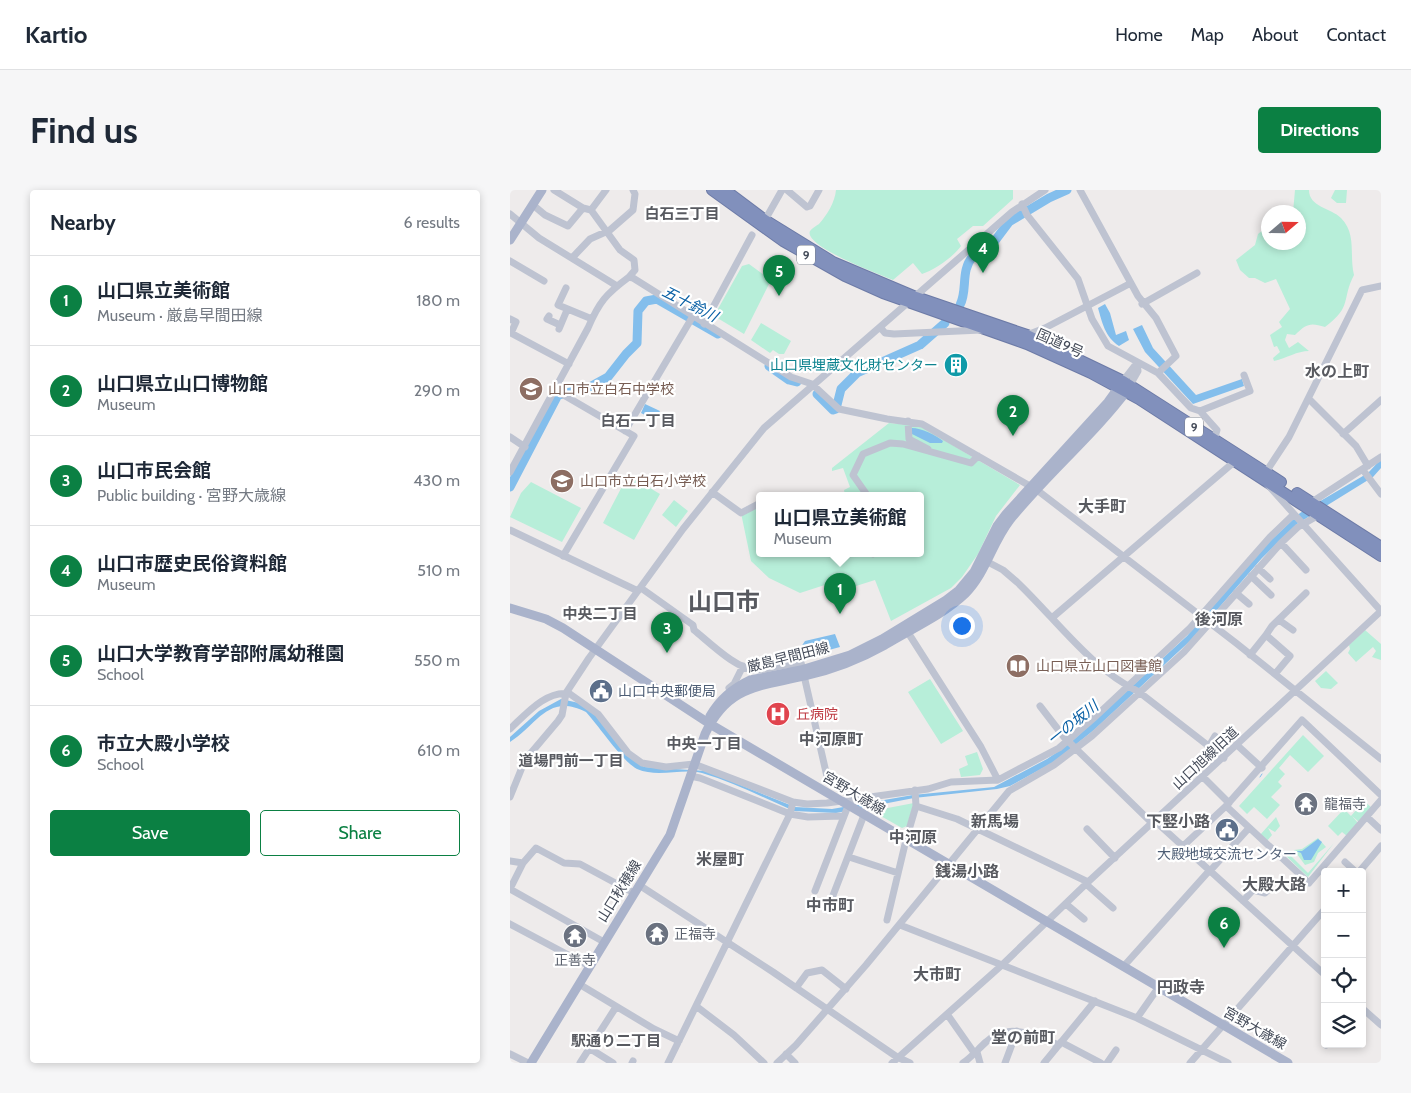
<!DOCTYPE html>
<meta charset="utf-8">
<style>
body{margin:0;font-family:Cabin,"Noto Sans JP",sans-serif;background:#f6f6f7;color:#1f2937}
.controls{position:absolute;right:15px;bottom:15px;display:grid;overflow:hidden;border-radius:5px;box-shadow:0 2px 8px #0003}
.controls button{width:45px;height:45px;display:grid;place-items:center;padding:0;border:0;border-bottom:1px solid #e0e1e3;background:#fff;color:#1f2937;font:25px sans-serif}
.compass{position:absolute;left:751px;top:15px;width:45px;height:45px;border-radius:50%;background:#fff;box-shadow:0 2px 8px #0003;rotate:70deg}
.you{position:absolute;left:451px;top:435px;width:18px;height:18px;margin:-12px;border:4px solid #fff;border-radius:50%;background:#1a73e8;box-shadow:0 0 0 8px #1a73e833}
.badge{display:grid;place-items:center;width:32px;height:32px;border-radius:50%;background:#0b8043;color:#fff;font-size:16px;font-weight:700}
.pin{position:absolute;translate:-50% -41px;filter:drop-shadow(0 1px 2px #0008)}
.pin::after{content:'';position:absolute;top:26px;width:18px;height:15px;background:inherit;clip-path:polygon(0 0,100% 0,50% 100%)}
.popup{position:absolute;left:246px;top:302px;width:168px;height:65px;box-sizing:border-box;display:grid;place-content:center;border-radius:5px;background:#fff;filter:drop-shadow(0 1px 4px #0005);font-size:16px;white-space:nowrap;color:#747a83}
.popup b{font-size:19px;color:#1f2937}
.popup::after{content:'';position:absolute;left:50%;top:100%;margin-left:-10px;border:10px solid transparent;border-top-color:#fff}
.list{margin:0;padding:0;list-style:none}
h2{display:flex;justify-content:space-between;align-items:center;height:65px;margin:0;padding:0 20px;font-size:21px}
h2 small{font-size:16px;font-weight:400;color:#747a83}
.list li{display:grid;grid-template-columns:32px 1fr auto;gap:15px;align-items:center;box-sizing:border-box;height:90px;padding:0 20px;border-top:1px solid #e0e1e3}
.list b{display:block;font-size:19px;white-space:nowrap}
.list p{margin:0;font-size:16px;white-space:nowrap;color:#747a83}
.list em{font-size:16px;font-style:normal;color:#747a83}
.actions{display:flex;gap:10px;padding:15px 20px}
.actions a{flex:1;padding:11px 0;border:1px solid #0b8043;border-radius:5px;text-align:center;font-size:18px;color:#0b8043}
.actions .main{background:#0b8043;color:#fff}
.icon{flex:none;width:28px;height:28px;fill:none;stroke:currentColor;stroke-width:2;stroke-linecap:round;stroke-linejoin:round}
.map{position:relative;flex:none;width:871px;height:873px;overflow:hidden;border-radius:5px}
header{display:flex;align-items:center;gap:30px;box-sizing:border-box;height:70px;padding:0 25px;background:#fff;border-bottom:1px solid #e0e1e3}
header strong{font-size:24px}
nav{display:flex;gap:28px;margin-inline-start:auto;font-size:18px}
.intro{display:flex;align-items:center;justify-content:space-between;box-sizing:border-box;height:120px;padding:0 30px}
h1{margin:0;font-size:35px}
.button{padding:12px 22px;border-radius:5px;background:#0b8043;color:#fff;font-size:18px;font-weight:700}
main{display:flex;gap:30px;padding:0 30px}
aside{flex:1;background:#fff;border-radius:5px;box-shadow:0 2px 8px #0003}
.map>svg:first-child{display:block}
.green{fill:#b7eed9}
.water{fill:#83beec}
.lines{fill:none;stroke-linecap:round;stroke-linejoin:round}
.stream{stroke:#83beec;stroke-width:1}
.river{stroke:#83beec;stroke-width:9}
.highway-casing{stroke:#6d7ba7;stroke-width:12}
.minor{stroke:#bec3d1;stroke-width:7}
.major{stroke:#aab3cb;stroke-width:9}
.highway{stroke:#8190bc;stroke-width:10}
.labels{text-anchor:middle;stroke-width:4.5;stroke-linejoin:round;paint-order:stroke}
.shield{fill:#fff;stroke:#7b808a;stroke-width:1}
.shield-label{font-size:12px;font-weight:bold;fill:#434a58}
.street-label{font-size:14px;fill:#434a58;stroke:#fff}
.culture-label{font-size:14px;fill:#0d838f;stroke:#fff;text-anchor:end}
.education-label{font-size:14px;fill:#785e54;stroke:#fff;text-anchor:start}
.service-label{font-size:14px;fill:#4e5e75;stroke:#fff;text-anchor:start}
.health-label{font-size:14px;fill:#be3a42;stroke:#fff;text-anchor:start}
.worship-label{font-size:14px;fill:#5b616d;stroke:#fff;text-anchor:start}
.neighbourhood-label{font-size:15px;font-weight:bold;fill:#585a60;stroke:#fff}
.water-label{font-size:15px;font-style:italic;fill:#0a60a5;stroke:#fff}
.quarter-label{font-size:16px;font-weight:bold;fill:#585a60;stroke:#fff}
.town-label{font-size:24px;font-weight:bold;fill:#585a60;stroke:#fff}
</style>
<header>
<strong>Kartio</strong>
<nav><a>Home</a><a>Map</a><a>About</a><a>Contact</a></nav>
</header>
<div class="intro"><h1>Find us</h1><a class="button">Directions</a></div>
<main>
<aside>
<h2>Nearby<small>6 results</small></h2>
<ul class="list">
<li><span class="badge">1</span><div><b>山口県立美術館</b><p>Museum · 厳島早間田線</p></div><em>180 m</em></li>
<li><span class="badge">2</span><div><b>山口県立山口博物館</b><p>Museum</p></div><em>290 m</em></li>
<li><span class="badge">3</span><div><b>山口市民会館</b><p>Public building · 宮野大歳線</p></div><em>430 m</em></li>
<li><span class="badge">4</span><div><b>山口市歴史民俗資料館</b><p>Museum</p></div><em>510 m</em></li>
<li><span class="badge">5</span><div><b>山口大学教育学部附属幼稚園</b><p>School</p></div><em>550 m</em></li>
<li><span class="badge">6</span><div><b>市立大殿小学校</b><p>School</p></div><em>610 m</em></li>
</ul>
<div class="actions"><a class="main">Save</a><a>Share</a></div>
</aside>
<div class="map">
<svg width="871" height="873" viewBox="0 0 871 873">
<rect width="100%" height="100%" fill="#eeebeb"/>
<path class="green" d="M326,0h177v9l-30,27h-10l-16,13 4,7c-8,11 -26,24 -39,28l-9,-11 -20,17c-12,-5 -90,-34 -83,-49 2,-3 6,-5 9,-7 8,-9 16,-22 17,-34z
M785,0h14c0,17 22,18 32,28 16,16 8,37 13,57 -13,25 -1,31 -29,52 -15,-5 -19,-3 -30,8l-8,-1 -2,6 4,8 9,-6 11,9c-12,0 -22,7 -35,10l-1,-3 7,-6 -3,-6 -3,1 -4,-12 12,-8 -3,-5 11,-13 -14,-30 -11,4 -10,-5h-6l-9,-8 -4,-10 19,-15 3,-11 10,-8v16h30v-30h-5z
M825,0h12l-1,13h-9l-6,-5z
M239,74l22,16 -27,54 -30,-18 28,-50z
M251,133l30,18 -7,13h-5l-6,-4 -3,3 -19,-13z
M379,233l31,3 100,59 -24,31 -18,38 -16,23 -11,11 -60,33 -16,-41 -19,6 -22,-4 -34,11 -31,-15 -18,-17 -10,-48 19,-10v50h160v-58h-75l-1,-5 6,-3 -7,-19 -11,3v-3z
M118,285l32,19 -26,46 -31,-17z
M21,292l50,26 -19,34 -52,-25 11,-24z
M164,310l14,11 -12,16 -14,-12z
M855,440l16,14v16l-9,-3 4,-6 -3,-4 -17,15 -8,-9 2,-4 -1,-4z
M816,481l12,12 -7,6 -10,-1 -6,-7z
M420,489l33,52 -22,13 -33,-52z
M793,545l21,21 -16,16 -18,-17 -11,13 6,6 -7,8 4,4 -11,11 9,8 -13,14 -13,-12 -7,7 -8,-8z
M467,562l6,17 -3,6 -19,2 -2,-8 9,-4 -3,-9z
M854,611l8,7 -13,14 -7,-6 6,7 -11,13 -5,-4 -4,4 -10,-10 16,-17 7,7z
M404,613l-7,23 -5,2 -30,-17z
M766,627l4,9 -5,6 -7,-4 4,7 -5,6 -7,-6z
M808,648l8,9 -8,6 -4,9 -9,3 -11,-15 8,-1z
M824,653l-26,34 -22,-21 3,-2 19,19z"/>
<path class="water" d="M595,114l5,9 6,22 10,-4 3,9 -10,6c-14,-9 -17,-24 -21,-38z
M632,135l11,23 43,47 46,-16 2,7 -51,18 -48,-52 -12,-23z
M135,214l15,7 -5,9 -14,-7z
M402,238c9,0 24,7 31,13l-1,2h-12l-20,-10z
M871,269v9l-8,9 -76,47 -35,34 -71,82 -97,90 -40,32 -44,24 -13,3 -83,9 -78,15 -42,-2c-30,-13 -61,-29 -92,-38 -21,-5 -44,5 -65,-4 -15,-8 -38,-43 -51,-57 -38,-19 -48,12 -76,30v-5l29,-26 22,-12 18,4 18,13 47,51 62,4 89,36 37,2 81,-14 81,-8 53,-28 22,-15 118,-108 81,-93 32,-30 68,-40z
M325,444l5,13 -37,10 -2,-10 4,-6z
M808,649l4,3 -11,18h-7l-3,-7 -5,-2h6z"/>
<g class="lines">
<path class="stream" d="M750,587l2,-3"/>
<path class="river" d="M450,115c8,-15 0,-34 13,-49l15,-6 21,-28 40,-24 18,-8
M259,176l20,14 8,2
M307,204l16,16 3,-1 5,-20 16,-16 63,-28 25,-22
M0,297l48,-92 30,-7 20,-11 18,-23 11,-11 1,-32 8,-10 11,-2 61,35"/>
<g class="highway-casing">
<path id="highway" d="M202,0l71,51 62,35 38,17 144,51 64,29 48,26 242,157
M215,0l40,30 68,42 83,35 111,38 96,46 158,101
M787,303l84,54"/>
</g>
<path class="minor" d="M44,0l29,18
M277,0l20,17 3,-1 9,-16
M570,0l58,106 18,22 20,38 -18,17
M512,14l5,11 51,64 14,40 16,27 50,27 33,35 9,3 17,19 -3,10
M23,15l12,10 23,11 15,-18 8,2 29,40 14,10 1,10 -6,7
M81,20l15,-20
M0,24l29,24 78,48
M255,30l17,-30
M62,68l18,-19 20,-9 23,-20 2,-16 -2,-4
M0,71l34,20
M56,98l-8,17 34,14
M632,114l55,-31
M39,126l-2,3 13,6
M0,129l6,3 -5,11 58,31
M194,134l48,-89
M370,137l5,6 9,1 87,-4
M49,139l8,-19
M517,145l18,-7 86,-45
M613,191l14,-18
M620,195l8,-14 -1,-8
M45,200l79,46 -71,120
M799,209l47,47 12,20
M690,221l50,-20 -6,-16
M398,231l1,18 19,10
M115,241l68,-115
M833,244l38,-34
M0,247l15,10
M853,280l18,24
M0,282l78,-144c11,-26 18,-34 41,-51l4,1 158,99 21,7 27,25 48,10 35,5 115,66 199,153 145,116
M754,285l25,-38 73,-147 19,-4
M202,302l29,21 19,-10
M357,305l-14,-20 10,-21 27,-11 13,1 68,19 7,-7
M802,312l69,-45
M0,340l128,61
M771,353l25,27
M360,363l3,1
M474,370l19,10 14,12c39,37 73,86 122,110l85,66
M748,378l12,11
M741,386l20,19
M131,398l52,37 1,5c15,12 44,41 63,40 16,-1 28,-8 43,-5
M726,403l13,11
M543,427l181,-155
M769,430l14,10
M397,441l74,116 17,33
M756,445l6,-9 34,-33
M740,465l16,-20 24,21 -15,18
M290,468l28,123
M219,498l5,-4 9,-18
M530,516l27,35
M0,539c15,-14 37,-40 60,-35l28,20 30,39 14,10 24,4 28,-3 99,38 14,2 20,-1 101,-14 23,-7 47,-2 61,-32 37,-32 94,-88 80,-91 23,-22
M558,551l85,83
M727,555l25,23
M699,556l6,-10
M180,586l10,2 90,36 18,3 34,-1
M693,587l26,26
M0,607l15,-37 33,-39 4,-6 4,-22 23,-35 94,-129 81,-101 248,-216 33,-22
M406,616l41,13 131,63
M716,616l83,77 72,-83
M857,627l14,13
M645,631l170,154
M577,639l28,29
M672,657l44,-41 76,-86 79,75
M339,667l49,16
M0,671l13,2
M835,672l11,10
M699,682l40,-44
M849,682l22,-26
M576,694l27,24
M129,695l134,87 124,85 13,6
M305,701l33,-85
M322,708l32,-83
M733,711l10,-11 12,3 5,-5
M556,714l18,15
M377,730l19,-80 10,-34 -1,-16
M0,734l79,42
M390,735l237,93 91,45
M94,752l-94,-53 13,-26 13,-15 28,15 16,1 54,29
M613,777l86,-96
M69,794l75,45 25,12
M286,798l11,-15 15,-3 24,19
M186,816l38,29 30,28
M852,818l19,17
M437,824l28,40
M627,828l21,-30
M551,852l40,21
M816,855l1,-1
M79,858l24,15
M467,862l3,11
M0,864l18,9
M276,864l9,9
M70,873l36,-56
M122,873l1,-2
M158,873l122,-249 3,-12
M267,873l19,-18 70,-80 143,-174 45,-26 38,-29 92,-84 97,-109 17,-16 21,-12
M382,873l110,-98 86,-83 293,-271 -113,-126
M453,873c9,-6 15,-14 23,-21 22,-21 49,-6 73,3
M495,873l12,-32
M534,873l51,-62
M597,873l9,-13
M680,873l135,-154"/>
<path class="major" d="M0,50l32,-50
M0,418l36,11 17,9 147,96 578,339
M200,526c9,-16 23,-28 40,-36l51,-10 49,-15 32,-16 64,-39 13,-10 15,-18 23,-46 9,-12 102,-112 13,-18
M21,873l139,-228 35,-101c23,-49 54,-47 99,-58 28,-6 56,-17 81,-31 26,-16 58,-30 80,-51 21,-21 27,-51 45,-74 37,-46 84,-85 119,-132"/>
<use href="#highway" class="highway"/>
</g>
<defs>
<g id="building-disc" transform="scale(1.25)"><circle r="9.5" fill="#0f9aa8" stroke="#fff"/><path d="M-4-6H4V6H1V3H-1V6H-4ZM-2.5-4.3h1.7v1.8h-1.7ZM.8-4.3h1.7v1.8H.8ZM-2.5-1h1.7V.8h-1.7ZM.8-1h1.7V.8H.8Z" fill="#fff"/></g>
<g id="school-disc" transform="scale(1.25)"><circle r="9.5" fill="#8d6e63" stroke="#fff"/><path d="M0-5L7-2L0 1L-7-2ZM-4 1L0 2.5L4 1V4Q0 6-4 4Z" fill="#fff"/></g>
<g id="library-disc" transform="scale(1.25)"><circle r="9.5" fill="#8d6e63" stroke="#fff"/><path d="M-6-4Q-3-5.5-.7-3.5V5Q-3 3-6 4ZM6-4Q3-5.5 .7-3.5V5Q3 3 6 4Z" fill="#fff"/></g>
<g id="civic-disc" transform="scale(1.25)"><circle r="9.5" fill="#5c6f8a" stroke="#fff"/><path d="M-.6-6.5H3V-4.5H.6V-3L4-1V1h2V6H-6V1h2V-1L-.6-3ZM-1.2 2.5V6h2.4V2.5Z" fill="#fff"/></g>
<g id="hospital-disc" transform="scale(1.25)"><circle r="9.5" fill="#e0444e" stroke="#fff"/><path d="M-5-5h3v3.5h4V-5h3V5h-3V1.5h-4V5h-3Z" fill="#fff"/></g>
<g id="temple-disc" transform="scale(1.25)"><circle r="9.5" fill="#6b7280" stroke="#fff"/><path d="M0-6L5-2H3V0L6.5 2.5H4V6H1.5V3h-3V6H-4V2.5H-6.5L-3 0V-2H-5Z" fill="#fff"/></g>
</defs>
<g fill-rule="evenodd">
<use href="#building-disc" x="446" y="175"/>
<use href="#school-disc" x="21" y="199"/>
<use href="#school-disc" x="52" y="291"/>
<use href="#library-disc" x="508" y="476"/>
<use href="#civic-disc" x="91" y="501"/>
<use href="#hospital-disc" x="268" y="524"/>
<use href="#temple-disc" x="796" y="614"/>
<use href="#civic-disc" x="717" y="640"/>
<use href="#temple-disc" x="147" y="744"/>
<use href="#temple-disc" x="65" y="746"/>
</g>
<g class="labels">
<g class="shield">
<rect x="287" y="55.5" width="18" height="19" rx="4"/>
<rect x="675" y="227.5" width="18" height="19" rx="4"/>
</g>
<g class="shield-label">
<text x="296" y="69">9</text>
<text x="684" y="241">9</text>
</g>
<g class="street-label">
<text transform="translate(550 153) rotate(24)" y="5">国道9号</text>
<text transform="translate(278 467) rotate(-14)" y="5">厳島早間田線</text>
<text transform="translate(695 568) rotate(-43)" y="5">山口旭線旧道</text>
<text transform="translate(344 603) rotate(31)" y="5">宮野大歳線</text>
<text transform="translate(109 701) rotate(-58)" y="5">山口秋穂線</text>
<text transform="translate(745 838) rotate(30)" y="5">宮野大歳線</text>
</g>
<g class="culture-label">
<text x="428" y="180">山口県埋蔵文化財センター</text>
</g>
<g class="education-label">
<text x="38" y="204">山口市立白石中学校</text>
<text x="70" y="296">山口市立白石小学校</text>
<text x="526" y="481">山口県立山口図書館</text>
</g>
<g class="service-label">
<text x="108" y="506">山口中央郵便局</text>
<text x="717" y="669" text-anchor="middle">大殿地域交流センター</text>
</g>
<g class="health-label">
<text x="286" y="529">丘病院</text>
</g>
<g class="worship-label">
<text x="814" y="619">龍福寺</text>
<text x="164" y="749">正福寺</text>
<text x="65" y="775" text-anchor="middle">正善寺</text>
</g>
<g class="neighbourhood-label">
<text x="172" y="29">白石三丁目</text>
<text x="128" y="236">白石一丁目</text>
<text x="90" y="429">中央二丁目</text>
<text x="194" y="559">中央一丁目</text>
<text x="61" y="576">道場門前一丁目</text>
<text x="106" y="856">駅通り二丁目</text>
</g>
<g class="water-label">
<text transform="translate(180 114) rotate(27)" y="5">五十鈴川</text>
<text transform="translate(563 533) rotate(-39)" y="5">一の坂川</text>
</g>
<g class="quarter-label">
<text x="827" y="187">水の上町</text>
<text x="592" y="322">大手町</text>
<text x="709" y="435">後河原</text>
<text x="321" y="555">中河原町</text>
<text x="485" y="637">新馬場</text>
<text x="668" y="637">下竪小路</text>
<text x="403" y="653">中河原</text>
<text x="210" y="675">米屋町</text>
<text x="457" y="687">銭湯小路</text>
<text x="764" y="700">大殿大路</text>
<text x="320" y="721">中市町</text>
<text x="427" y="790">大市町</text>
<text x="671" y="803">円政寺</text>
<text x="513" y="853">堂の前町</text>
</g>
<g class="town-label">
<text x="214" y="420">山口市</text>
</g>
</g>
</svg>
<div class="controls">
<button>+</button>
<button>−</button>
<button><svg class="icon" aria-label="locate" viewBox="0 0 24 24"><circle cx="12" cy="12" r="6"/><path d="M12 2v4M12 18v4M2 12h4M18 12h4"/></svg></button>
<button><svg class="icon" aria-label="layers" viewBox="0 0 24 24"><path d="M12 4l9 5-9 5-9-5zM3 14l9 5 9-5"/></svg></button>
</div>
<svg class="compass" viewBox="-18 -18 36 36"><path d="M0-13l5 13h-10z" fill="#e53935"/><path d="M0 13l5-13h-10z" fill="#747a83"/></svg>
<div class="you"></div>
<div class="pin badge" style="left:330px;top:424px">1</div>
<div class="popup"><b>山口県立美術館</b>Museum</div>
<div class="pin badge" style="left:503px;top:246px">2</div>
<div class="pin badge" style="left:157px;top:463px">3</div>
<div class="pin badge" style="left:473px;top:83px">4</div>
<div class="pin badge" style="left:269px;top:106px">5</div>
<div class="pin badge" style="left:714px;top:758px">6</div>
</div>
</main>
